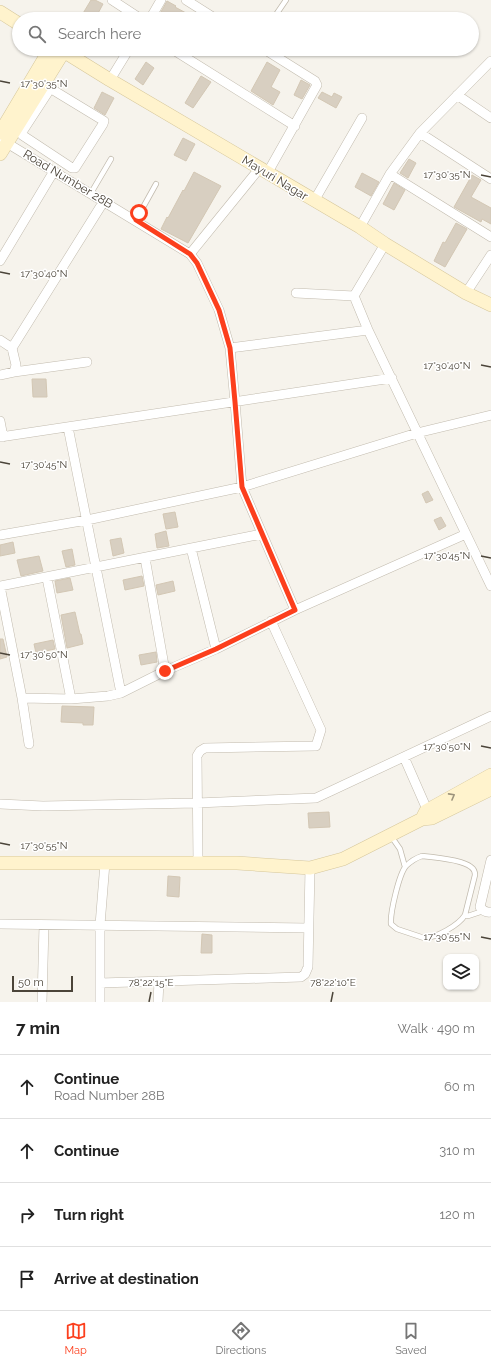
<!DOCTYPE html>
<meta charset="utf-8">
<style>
body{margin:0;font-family:Raleway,sans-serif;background:#f6f6f6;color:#222}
.controls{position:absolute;right:12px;bottom:12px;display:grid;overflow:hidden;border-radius:8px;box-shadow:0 1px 3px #0004}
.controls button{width:36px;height:36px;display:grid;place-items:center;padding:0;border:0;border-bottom:1px solid #e0e0e0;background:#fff;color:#222;font:20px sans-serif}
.scale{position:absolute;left:12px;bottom:10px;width:61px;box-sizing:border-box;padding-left:4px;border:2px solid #4b4439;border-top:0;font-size:11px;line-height:14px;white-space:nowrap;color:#4b4439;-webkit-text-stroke:3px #fff;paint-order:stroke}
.stop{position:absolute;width:12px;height:12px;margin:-9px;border:3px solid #fc3f1d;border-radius:50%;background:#fff}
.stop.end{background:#fc3f1d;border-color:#fff;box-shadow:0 1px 4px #0008}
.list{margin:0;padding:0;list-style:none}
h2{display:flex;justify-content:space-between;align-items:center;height:52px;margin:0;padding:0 16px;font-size:17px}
h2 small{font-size:13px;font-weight:400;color:#767676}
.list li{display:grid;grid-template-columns:26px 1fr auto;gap:12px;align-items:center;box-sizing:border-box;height:64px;padding:0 16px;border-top:1px solid #e0e0e0}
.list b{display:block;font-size:15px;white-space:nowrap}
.list p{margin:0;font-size:13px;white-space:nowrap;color:#767676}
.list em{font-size:13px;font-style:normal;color:#767676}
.icon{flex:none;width:22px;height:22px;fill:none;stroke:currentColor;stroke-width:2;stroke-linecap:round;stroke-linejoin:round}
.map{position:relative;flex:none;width:491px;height:1002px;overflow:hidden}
.search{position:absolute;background:#fff;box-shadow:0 1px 3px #0004;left:12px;right:12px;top:12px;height:44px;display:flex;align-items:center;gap:10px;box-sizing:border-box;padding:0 14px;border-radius:22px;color:#767676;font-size:15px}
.sheet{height:308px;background:#fff}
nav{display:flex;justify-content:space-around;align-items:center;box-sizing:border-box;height:56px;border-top:1px solid #e0e0e0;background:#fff;font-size:11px;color:#767676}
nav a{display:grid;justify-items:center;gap:2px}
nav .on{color:#fc3f1d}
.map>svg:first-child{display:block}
.building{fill:#d8cfc1;stroke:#d3c7b4}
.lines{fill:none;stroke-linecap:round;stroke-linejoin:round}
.lane-casing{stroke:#c2bbae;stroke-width:6}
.street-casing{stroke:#c2bbae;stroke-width:10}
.secondary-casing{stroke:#d6c79b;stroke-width:14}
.lane{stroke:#fff;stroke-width:4.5}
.street{stroke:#fff;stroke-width:9}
.secondary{stroke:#fff3cd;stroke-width:13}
.oneway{stroke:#9c937c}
.route{stroke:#fc3f1d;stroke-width:5}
.ticks{fill:none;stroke:#4b4439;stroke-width:1.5}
.labels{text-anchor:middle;stroke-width:3;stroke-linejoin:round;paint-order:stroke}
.street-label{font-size:12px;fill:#4b4439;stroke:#fff}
.ticks-label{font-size:10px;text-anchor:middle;fill:#4b4439;stroke:#fff;stroke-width:3;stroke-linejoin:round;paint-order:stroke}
</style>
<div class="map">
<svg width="491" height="1002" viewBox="0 0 491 1002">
<rect width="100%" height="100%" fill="#f6f3ec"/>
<path class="building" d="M91,0h4l8,4 -8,15h-6l-7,-4z
M167,1l9,5 -1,1 22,12h-40z
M146,62l8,6 -11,17 -8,-6z
M267,62l13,8 -9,17 9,5 -7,13 -22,-14z
M201,76l10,6 -18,26 -8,-5z
M301,80l9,5 -8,14 -8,-4z
M102,92l12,6 -9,17 -11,-7z
M322,92l10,5 2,-4 8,4 -6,11 -18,-10z
M183,138l12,6 -9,17 -12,-6z
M409,159l7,4 -8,15 -8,-5z
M194,172l27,14 -33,57 -27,-14 6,-12 1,1 15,-28 1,1z
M362,173l17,9 -8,14 -16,-9z
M472,175l9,5 -10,17 20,11v16l-9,-5 -1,3 -27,-15z
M394,183l11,7 -11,20 -11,-6z
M456,223l11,6 -22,38 -11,-6 9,-19 2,1z
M32,379h14l1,18h-14z
M428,491l5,9 -7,3 -4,-9z
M175,512l3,15 -12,2 -3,-15z
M441,517l5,9 -7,4 -5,-10z
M166,531l3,15 -12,2 -2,-14z
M121,538l3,15 -11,3 -3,-16z
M13,542l2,11 -15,3v-11z
M72,549l3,16 -9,2 -4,-16z
M39,556l4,15 -22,5 -4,-16z
M142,576l2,10 -19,4 -2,-10z
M70,578l3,12 -16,3 -2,-12z
M173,581l2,10 -17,4 -2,-10z
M75,612l5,22h1l2,10 -16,4 -6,-33z
M0,639h3l4,18 -7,2z
M53,640l2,9 -19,4 -2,-9z
M156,652l1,10 -16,3 -2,-10z
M62,706l32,1 -1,18h-10v-2l-22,-1z
M329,812l1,15 -21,1 -1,-15z
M168,876l12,1 -1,20 -12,-1z
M202,934l10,1v18h-11z"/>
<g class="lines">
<g class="lane-casing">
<path id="lane" d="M273,19l13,-19
M91,193l20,-34
M136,220l20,-36
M391,836l9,13 5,18
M422,856c11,1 41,4 49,11 3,2 4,5 4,8l-10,40c-6,10 -29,23 -41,23l-27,-9 -6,-5c-1,-11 8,-50 15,-58 5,-5 10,-8 16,-10z
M465,915l3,1 15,-5"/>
</g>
<g class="street-casing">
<path id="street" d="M112,0l29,19
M186,0l30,19
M150,19l11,-19
M172,49l123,77
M264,49l51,32 2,4 -49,87
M110,80l19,-31
M50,89l3,1 51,31 -1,3 -28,44h-3l-50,-33v-3z
M457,95l34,23
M420,133l71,46
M2,140l188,114 7,9 22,47 11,38 5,54 7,85 53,123
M390,174l101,63
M314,201l48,-83
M360,227l30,-53 30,-41 71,-72
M385,244l-31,52 14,34 123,256
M190,254l69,-85
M0,261l54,-90
M296,293l58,3
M466,293l25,-38
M0,340l12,8 4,17 -2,7 -14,3
M12,348l92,-147
M230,348l138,-18
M14,372l73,-10
M0,421l3,16
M68,427l53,266
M0,437l392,-59
M0,535l87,-15 155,-33 175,-54 74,-18
M191,548l25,101
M145,558l20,113
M47,578l24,121
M0,586l262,-52
M0,586l22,112 7,46
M22,698l49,1 37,-3 13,-3 44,-22 51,-22 79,-39 171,-76
M404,757l25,57
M0,804l43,2 154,-3 119,-5 175,-82
M491,860l-11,47c3,4 6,6 11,5
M198,863l-1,-107 3,-5 5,-3 111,-2 5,-16 -50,-109
M0,924l308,4
M100,983l201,-6 4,-3 3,-7 2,-99
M42,1002l2,-77
M100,1002v-77l5,-62
M158,1002l1,-21"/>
</g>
<g class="secondary-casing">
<path id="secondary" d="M0,12l19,12
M60,49l50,31 250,147 25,17 81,49 25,12
M0,133l50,-84
M0,154l64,-103
M422,819l4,-8 65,-36
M0,863h237l73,5 33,-9 79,-40 10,-1 59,-29"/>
</g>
<use href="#lane" class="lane"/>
<use href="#street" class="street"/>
<use href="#secondary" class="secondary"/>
</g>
<defs><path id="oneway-chevron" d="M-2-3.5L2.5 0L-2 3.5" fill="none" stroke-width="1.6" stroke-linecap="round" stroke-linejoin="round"/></defs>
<use class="oneway" href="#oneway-chevron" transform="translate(452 796) rotate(-29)"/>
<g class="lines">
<path class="route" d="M139,213l-3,7 54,34 7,9 22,47 11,38 5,54 7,85 53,123 -79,39 -51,22"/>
</g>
<path class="ticks" d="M0,81l10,2M481,175l10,2M0,272l10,2M481,365l10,2M0,462l10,2M481,556l10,2M0,653l10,2M481,746l10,2M0,843l10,2M481,937l10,2M149,1002l2,-10M331,1002l2,-10"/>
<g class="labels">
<g class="street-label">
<text transform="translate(275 178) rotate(31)" y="4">Mayuri Nagar</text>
<text transform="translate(68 179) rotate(31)" y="4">Road Number 28B</text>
</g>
</g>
<g class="ticks-label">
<text x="44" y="87">17°30'35"N</text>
<text x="447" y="178">17°30'35"N</text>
<text x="44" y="277">17°30'40"N</text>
<text x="447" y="369">17°30'40"N</text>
<text x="44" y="468">17°30'45"N</text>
<text x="447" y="559">17°30'45"N</text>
<text x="44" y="658">17°30'50"N</text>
<text x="447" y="750">17°30'50"N</text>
<text x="44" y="849">17°30'55"N</text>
<text x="447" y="940">17°30'55"N</text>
<text x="151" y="986">78°22'15"E</text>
<text x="333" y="986">78°22'10"E</text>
</g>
</svg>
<div class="controls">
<button><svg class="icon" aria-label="layers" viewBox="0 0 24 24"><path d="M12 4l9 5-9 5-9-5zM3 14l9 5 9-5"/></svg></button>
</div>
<div class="scale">50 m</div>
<div class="stop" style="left:139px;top:213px"></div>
<div class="stop end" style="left:165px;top:671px"></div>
<div class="search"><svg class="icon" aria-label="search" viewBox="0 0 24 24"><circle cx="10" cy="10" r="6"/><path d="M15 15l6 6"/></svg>Search here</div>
</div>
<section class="sheet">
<h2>7 min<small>Walk · 490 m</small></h2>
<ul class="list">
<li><svg class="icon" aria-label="ahead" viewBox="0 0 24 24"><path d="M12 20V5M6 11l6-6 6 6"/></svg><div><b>Continue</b><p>Road Number 28B</p></div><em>60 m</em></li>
<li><svg class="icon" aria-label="ahead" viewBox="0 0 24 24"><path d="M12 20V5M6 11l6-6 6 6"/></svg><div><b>Continue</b></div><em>310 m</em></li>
<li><svg class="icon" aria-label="right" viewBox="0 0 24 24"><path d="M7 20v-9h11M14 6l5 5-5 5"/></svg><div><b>Turn right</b></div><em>120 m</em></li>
<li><svg class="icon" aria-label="arrive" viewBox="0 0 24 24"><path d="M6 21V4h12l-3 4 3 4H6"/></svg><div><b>Arrive at destination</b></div></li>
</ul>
</section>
<nav>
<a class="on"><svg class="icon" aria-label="map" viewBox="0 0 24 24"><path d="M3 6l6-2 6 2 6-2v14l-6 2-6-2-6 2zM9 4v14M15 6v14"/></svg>Map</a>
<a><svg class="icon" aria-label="directions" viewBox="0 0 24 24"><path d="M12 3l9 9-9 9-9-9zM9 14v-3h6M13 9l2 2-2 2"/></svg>Directions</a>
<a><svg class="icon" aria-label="saved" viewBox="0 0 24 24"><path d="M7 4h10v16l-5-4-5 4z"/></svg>Saved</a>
</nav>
